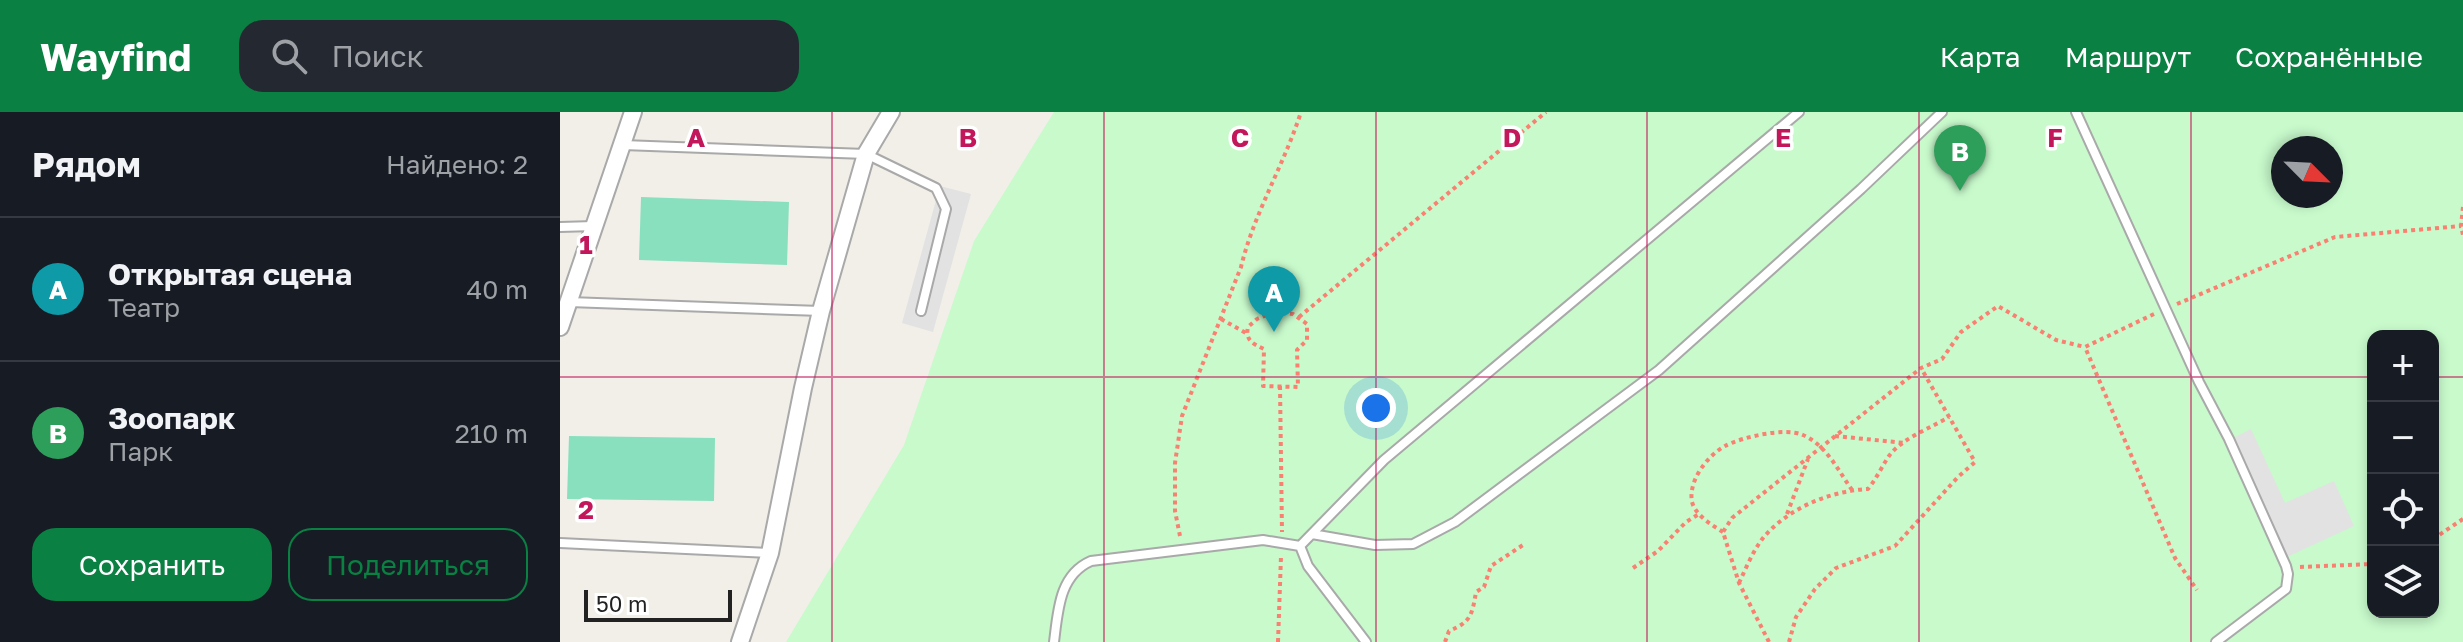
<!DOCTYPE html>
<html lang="ru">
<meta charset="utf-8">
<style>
body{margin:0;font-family:"Golos Text",sans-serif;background:#242831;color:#f1f3f6}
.controls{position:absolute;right:24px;bottom:24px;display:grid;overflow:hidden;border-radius:16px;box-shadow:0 4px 12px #0003}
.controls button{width:72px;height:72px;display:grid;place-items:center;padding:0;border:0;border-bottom:2px solid #363941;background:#171b24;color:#f1f3f6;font:40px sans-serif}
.compass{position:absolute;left:1711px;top:24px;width:72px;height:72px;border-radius:50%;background:#171b24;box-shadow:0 4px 12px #0003;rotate:114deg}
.scale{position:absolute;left:24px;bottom:20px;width:148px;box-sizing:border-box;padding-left:8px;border:4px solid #222;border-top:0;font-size:22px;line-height:28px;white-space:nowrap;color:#222;-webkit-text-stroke:6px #fff;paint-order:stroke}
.you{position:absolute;left:816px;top:296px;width:28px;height:28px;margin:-20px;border:6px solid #fff;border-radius:50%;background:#1a73e8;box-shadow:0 0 0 12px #1a73e833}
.badge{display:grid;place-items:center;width:52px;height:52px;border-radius:50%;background:#0b8043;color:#fff;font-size:26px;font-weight:700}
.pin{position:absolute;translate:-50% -66px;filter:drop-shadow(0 2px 4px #0008)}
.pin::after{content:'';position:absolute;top:42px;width:28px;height:24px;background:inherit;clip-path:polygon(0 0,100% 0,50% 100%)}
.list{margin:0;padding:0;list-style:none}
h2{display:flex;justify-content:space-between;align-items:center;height:104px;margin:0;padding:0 32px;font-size:34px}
h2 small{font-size:26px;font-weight:400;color:#9ea1a6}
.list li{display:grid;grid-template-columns:52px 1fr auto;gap:24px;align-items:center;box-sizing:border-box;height:144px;padding:0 32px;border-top:2px solid #363941}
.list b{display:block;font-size:30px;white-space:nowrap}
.list p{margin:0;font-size:26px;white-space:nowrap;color:#9ea1a6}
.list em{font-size:26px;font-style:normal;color:#9ea1a6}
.actions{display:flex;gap:16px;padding:24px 32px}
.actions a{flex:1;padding:18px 0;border:2px solid #0b8043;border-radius:24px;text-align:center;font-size:28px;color:#0b8043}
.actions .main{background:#0b8043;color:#fff}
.icon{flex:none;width:44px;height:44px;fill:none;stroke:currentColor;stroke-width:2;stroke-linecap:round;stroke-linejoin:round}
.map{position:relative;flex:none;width:1903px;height:530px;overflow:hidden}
header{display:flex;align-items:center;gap:48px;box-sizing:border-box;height:112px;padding:0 40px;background:#0b8043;color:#fff}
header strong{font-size:38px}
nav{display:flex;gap:44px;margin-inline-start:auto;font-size:28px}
.search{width:560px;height:72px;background:#242831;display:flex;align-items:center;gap:20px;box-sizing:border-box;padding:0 28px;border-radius:24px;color:#9ea1a6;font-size:30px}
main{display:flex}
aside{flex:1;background:#171b24}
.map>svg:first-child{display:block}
.park{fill:#c8facc;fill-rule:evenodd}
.pitch{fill:#88e0be}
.parking{fill:#e2e2e2}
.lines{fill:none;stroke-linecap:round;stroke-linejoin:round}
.service-casing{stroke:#a9a9a9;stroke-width:12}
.minor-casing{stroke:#a9a9a9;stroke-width:20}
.path{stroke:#fa8072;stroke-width:4;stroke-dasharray:4 4;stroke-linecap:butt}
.service{stroke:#fff;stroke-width:8}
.minor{stroke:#fff;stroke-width:16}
.grid{fill:none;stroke:#c2185b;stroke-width:2;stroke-opacity:0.55}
.grid-label{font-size:26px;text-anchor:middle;font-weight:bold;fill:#c2185b;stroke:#fff;stroke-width:7;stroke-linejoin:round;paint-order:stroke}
</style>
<header>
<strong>Wayfind</strong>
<div class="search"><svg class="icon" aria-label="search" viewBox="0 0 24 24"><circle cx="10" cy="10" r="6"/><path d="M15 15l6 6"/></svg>Поиск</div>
<nav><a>Карта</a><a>Маршрут</a><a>Сохранённые</a></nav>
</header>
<main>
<aside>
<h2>Рядом<small>Найдено: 2</small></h2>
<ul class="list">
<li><span class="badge" style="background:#0f9aa8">A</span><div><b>Открытая сцена</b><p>Театр</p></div><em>40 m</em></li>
<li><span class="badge" style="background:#2e9e5b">B</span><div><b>Зоопарк</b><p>Парк</p></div><em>210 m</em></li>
</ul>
<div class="actions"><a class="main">Сохранить</a><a>Поделиться</a></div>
</aside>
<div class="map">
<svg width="1903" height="530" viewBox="0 0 1903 530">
<rect width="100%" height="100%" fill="#f2efe9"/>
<path class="park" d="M494,0h1409v530h-1677l118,-197 70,-204zM1723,36h48v48h-48zM1813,224h60v276h-60z"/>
<path class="pitch" d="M81,85l148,5 -2,63 -148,-5z
M9,324l146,2 -1,63 -147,-2z"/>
<path class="parking" d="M380,74l31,8 -38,138 -31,-9z
M1691,317l34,74 49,-22 20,45 -71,33 -54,-119z"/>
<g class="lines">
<g class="service-casing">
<path id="service" d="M1516,0l123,270 30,57 57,127 2,8 -2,15 -70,53
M63,33l243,9 70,34 10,21 -25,102
M0,115l34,-1
M9,190l252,9
M752,422l63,11 38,-1 42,-22 204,-152 202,-181 81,-77
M0,431l210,10
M740,434l8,20 58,76
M494,530c4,-31 5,-67 37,-81l172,-21 37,6 84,-86 415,-348"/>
</g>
<g class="minor-casing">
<path id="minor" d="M0,215l73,-215
M180,530l30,-89 33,-165 18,-77 45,-157 25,-42"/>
</g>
<path class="path" d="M1903,95l-2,19 2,9
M1617,192l158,-67 126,-11
M714,200l19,2 14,10v16l-10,10 1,37 -35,-1 1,-37c-11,-5 -19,-9 -16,-22l9,-8z
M1594,202l-69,33 90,211 22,32
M739,205l247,-205
M661,207l25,14
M720,274l2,146
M1275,324l70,7
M1227,402l21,-55
M1163,420c-11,-7 -27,-16 -31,-30 -4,-21 15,-46 33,-56 17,-9 60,-19 78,-11 23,10 35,35 49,55
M620,424l-5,-25v-48l7,-47 59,-149c13,-54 43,-102 60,-155
M1873,427l30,-20
M1740,455l73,-3
M1073,456l25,-17 28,-29 13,-8
M1179,471c7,-15 14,-32 24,-45 25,-30 67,-47 105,-49 9,-11 14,-23 21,-33 13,-18 42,-28 60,-39
M718,530l3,-86
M885,530l4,-11c22,-9 23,-16 27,-39l8,-5 7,-21 32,-21
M1209,530l-30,-59 -16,-51 9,-14 189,-150 21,-9 19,-27 37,-26 58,34 29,7
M1229,530l7,-25 19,-28 21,-21 59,-22 63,-69 17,-15 -54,-94"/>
<use href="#service" class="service"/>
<use href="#minor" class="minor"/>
</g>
<path class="grid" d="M272,0v530M544,0v530M816,0v530M1087,0v530M1359,0v530M1631,0v530M0,265h1813M1873,265h30"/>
<g class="grid-label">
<text x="136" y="35">A</text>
<text x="408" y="35">B</text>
<text x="680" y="35">C</text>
<text x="952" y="35">D</text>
<text x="1223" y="35">E</text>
<text x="1495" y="35">F</text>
<text x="26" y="142">1</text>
<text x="26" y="407">2</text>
</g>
</svg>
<div class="controls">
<button>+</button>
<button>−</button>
<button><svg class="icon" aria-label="locate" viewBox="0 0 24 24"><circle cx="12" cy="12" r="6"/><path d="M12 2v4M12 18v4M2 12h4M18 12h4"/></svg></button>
<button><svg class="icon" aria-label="layers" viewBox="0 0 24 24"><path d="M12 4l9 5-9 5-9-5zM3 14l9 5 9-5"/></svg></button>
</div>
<svg class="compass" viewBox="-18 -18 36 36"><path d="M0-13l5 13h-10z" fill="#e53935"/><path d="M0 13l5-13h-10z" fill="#9ea1a6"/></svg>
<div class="scale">50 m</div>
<div class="you"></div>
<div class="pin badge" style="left:714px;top:220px;background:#0f9aa8">A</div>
<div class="pin badge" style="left:1400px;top:79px;background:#2e9e5b">B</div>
</div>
</main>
